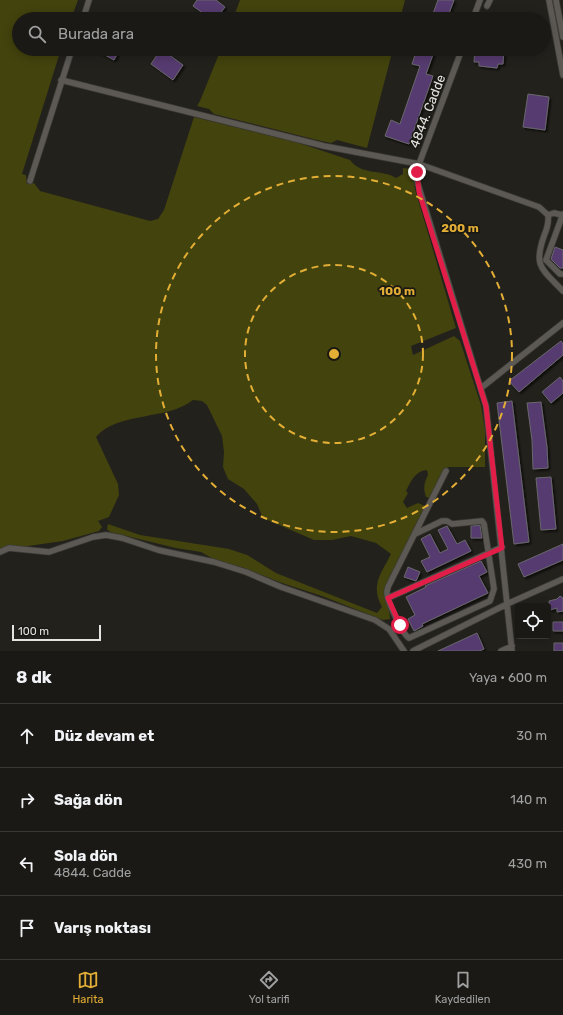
<!DOCTYPE html>
<html lang="tr">
<meta charset="utf-8">
<style>
body{margin:0;font-family:Rubik,sans-serif;background:#23221e;color:#f1f3f6}
.controls{position:absolute;right:12px;bottom:12px;display:grid;overflow:hidden;border-radius:4px;box-shadow:0 2px 10px #0003}
.controls button{width:36px;height:36px;display:grid;place-items:center;padding:0;border:0;border-bottom:1px solid #383834;background:#1a1915;color:#f1f3f6;font:20px sans-serif}
.scale{position:absolute;left:12px;bottom:10px;width:89px;box-sizing:border-box;padding-left:4px;border:2px solid #e5e3e0;border-top:0;font-size:11px;line-height:14px;white-space:nowrap;color:#e5e3e0;-webkit-text-stroke:3px #1a1813;paint-order:stroke}
.stop{position:absolute;width:12px;height:12px;margin:-9px;border:3px solid #e11d48;border-radius:50%;background:#fff}
.stop.end{background:#e11d48;border-color:#fff;box-shadow:0 1px 4px #0008}
.list{margin:0;padding:0;list-style:none}
h2{display:flex;justify-content:space-between;align-items:center;height:52px;margin:0;padding:0 16px;font-size:17px}
h2 small{font-size:13px;font-weight:400;color:#9fa0a0}
.list li{display:grid;grid-template-columns:26px 1fr auto;gap:12px;align-items:center;box-sizing:border-box;height:64px;padding:0 16px;border-top:1px solid #383834}
.list b{display:block;font-size:15px;white-space:nowrap}
.list p{margin:0;font-size:13px;white-space:nowrap;color:#9fa0a0}
.list em{font-size:13px;font-style:normal;color:#9fa0a0}
.icon{flex:none;width:22px;height:22px;fill:none;stroke:currentColor;stroke-width:2;stroke-linecap:round;stroke-linejoin:round}
.map{position:relative;flex:none;width:563px;height:651px;overflow:hidden}
.search{position:absolute;background:#1a1915;box-shadow:0 2px 10px #0003;left:12px;right:12px;top:12px;height:44px;display:flex;align-items:center;gap:10px;box-sizing:border-box;padding:0 14px;border-radius:22px;color:#9fa0a0;font-size:15px}
.sheet{height:308px;background:#1a1915}
nav{display:flex;justify-content:space-around;align-items:center;box-sizing:border-box;height:56px;border-top:1px solid #383834;background:#1a1915;font-size:11px;color:#9fa0a0}
nav a{display:grid;justify-items:center;gap:2px}
nav .on{color:#e3ae35}
.map>svg:first-child{display:block}
.green{fill:#42430d}
.building{fill:#563b70;stroke:#69676c;filter:url(#shadow)}
.lines{fill:none;stroke-linecap:round;stroke-linejoin:round}
.street-casing{stroke:#3c3b37;stroke-width:7}
.street{stroke:#5c5954;stroke-width:5.5}
.route{stroke:#e11d48;stroke-width:5}
.ring{fill:none;stroke:#e3ae35;stroke-width:2;stroke-dasharray:7 5}
.labels{text-anchor:middle;stroke-width:3.5;stroke-linejoin:round;paint-order:stroke}
.street-label{font-size:13px;fill:#e5e3e0;stroke:#1a1813}
.centre{fill:#e3ae35;stroke:#1a1813;stroke-width:2}
.ring-label{font-size:12px;text-anchor:middle;font-weight:bold;fill:#e3ae35;stroke:#1a1813;stroke-width:3.5;stroke-linejoin:round;paint-order:stroke}
</style>
<div class="map">
<svg width="563" height="651" viewBox="0 0 563 651">
<defs>
<filter id="shadow"><feDropShadow dx="2" dy="2" stdDeviation="1" flood-color="#0009"/></filter>
</defs>
<rect width="100%" height="100%" fill="#23211c"/>
<path class="green" d="M0,0h78l-7,19h-52v30h42l-39,125 4,1 1,9 7,-1 6,8 110,30 8,-2 6,-9 30,-93 102,25 54,18c12,16 32,9 46,18l7,-4v-6l9,1 3,20 41,139 -45,18 2,9 41,-19 6,5 21,64 4,25v37h-36l-5,3 -13,28 -5,-1c-3,-9 -2,-14 2,-22l-1,-5c-12,1 -16,11 -21,21l2,2 -5,9 4,6 11,-5 7,3 -40,84c0,10 5,19 5,29l-7,1 -61,-24 -40,-13 -38,-15 -27,-7 -16,-9 -25,-4 -66,-16 -3,-3 1,-5 32,11 89,14 18,6 29,18 101,40 5,-6c-12,-22 -1,-33 9,-53l-15,-11 -25,-7 -19,4h-18l-51,-22 -6,-14 -13,-15 -16,-10 -5,-12 1,-15 -2,-16 -15,-31 -5,-4 -9,-1c-26,21 -75,11 -97,37l22,47 1,11 -10,22 -11,4 4,6 -3,4 -36,10 -63,9z
M240,0h165l-5,19h-167z
M221,49h172l-26,99 -30,-8 -6,3 -14,-3 -103,-26 -5,-5 -12,-3 3,-5z"/>
<path class="building" d="M197,0h19l9,7 -9,12h-5l-18,-13z
M438,0h16l-7,19h-16z
M94,49h26l-6,11z
M161,49l22,16 -10,15 -22,-16z
M417,49h18l-9,25 7,2 -24,68 -24,-8 6,-16 9,4 20,-58 -8,-2z
M475,49l29,1 -1,14h-5l-1,4 -18,-2v-4h-5z
M528,94l21,3 -4,33 -22,-3z
M555,247l8,3v18h-3l-9,-9z
M561,341l2,3v11l-44,37 -10,-11z
M560,377l3,4v12l-12,10 -9,-11z
M512,401l17,141 -15,2 -17,-141z
M541,402l6,45 1,21 -15,1 -1,-29 -5,-37z
M551,477l5,52 -15,1 -5,-52z
M480,525l2,13h-11v-12z
M447,526l10,18 8,-4 6,11 -44,21 -6,-11 9,-4 -9,-18 9,-5 10,19 8,-4 -10,-19z
M563,544v16l-39,17 -6,-13z
M481,561l6,11 -8,4 9,17 -66,31 1,2 -9,5 -6,-12 7,-4 -9,-18 20,-10 -1,-1z
M408,567l12,5 -4,9 -12,-4z
M560,596l3,2v13l-6,1v-4l-7,2 -1,-9 8,-2z
M553,622h10v9h-10z
M477,633l7,16 -5,2h-41z
M554,643h9v8h-9z"/>
<g class="lines">
<g class="street-casing">
<path id="street" d="M549,0l14,75
M556,0l7,37
M487,6l3,-6
M83,19l6,-19
M473,19l7,-19
M462,49l-43,115 -2,17 69,225 26,245
M61,80l263,66 95,18 120,43 9,8 6,-2 8,2
M30,181l42,-132
M563,214l-17,46 14,14h3
M548,215c1,7 -1,14 -4,21 -11,31 -2,33 19,55
M481,388l82,-65
M415,534l27,-13h5l5,3 30,-3 2,3 10,65 -4,12 -81,37c-6,-3 -23,-39 -22,-46 0,-1 1,-6 2,-7l57,-114
M0,552l9,-4 40,4 44,-15 13,-2 16,3 36,12 56,12 32,10 35,15 94,33 14,9 15,22
M388,598l114,-51
M413,651l94,-47 56,-25
M501,651l11,-5"/>
</g>
<use href="#street" class="street"/>
</g>
<g class="lines">
<path class="route" d="M400,625l-12,-27 114,-50 -16,-142 -67,-214 -2,-20"/>
</g>
<g class="ring">
<circle cx="334" cy="354" r="89"/>
<circle cx="334" cy="354" r="178"/>
</g>
<g class="labels">
<g class="street-label">
<text transform="translate(427 111) rotate(-69)" y="5">4844. Cadde</text>
</g>
</g>
<circle cx="334" cy="354" r="6" class="centre"/>
<g class="ring-label">
<text x="460" y="232">200 m</text>
<text x="397" y="295">100 m</text>
</g>
</svg>
<div class="controls">
<button><svg class="icon" aria-label="locate" viewBox="0 0 24 24"><circle cx="12" cy="12" r="6"/><path d="M12 2v4M12 18v4M2 12h4M18 12h4"/></svg></button>
</div>
<div class="scale">100 m</div>
<div class="stop" style="left:400px;top:625px"></div>
<div class="stop end" style="left:417px;top:172px"></div>
<div class="search"><svg class="icon" aria-label="search" viewBox="0 0 24 24"><circle cx="10" cy="10" r="6"/><path d="M15 15l6 6"/></svg>Burada ara</div>
</div>
<section class="sheet">
<h2>8 dk<small>Yaya · 600 m</small></h2>
<ul class="list">
<li><svg class="icon" aria-label="ahead" viewBox="0 0 24 24"><path d="M12 20V5M6 11l6-6 6 6"/></svg><div><b>Düz devam et</b></div><em>30 m</em></li>
<li><svg class="icon" aria-label="right" viewBox="0 0 24 24"><path d="M7 20v-9h11M14 6l5 5-5 5"/></svg><div><b>Sağa dön</b></div><em>140 m</em></li>
<li><svg class="icon" aria-label="left" viewBox="0 0 24 24"><path d="M17 20v-9H6M10 6l-5 5 5 5"/></svg><div><b>Sola dön</b><p>4844. Cadde</p></div><em>430 m</em></li>
<li><svg class="icon" aria-label="arrive" viewBox="0 0 24 24"><path d="M6 21V4h12l-3 4 3 4H6"/></svg><div><b>Varış noktası</b></div></li>
</ul>
</section>
<nav>
<a class="on"><svg class="icon" aria-label="map" viewBox="0 0 24 24"><path d="M3 6l6-2 6 2 6-2v14l-6 2-6-2-6 2zM9 4v14M15 6v14"/></svg>Harita</a>
<a><svg class="icon" aria-label="directions" viewBox="0 0 24 24"><path d="M12 3l9 9-9 9-9-9zM9 14v-3h6M13 9l2 2-2 2"/></svg>Yol tarifi</a>
<a><svg class="icon" aria-label="saved" viewBox="0 0 24 24"><path d="M7 4h10v16l-5-4-5 4z"/></svg>Kaydedilen</a>
</nav>
